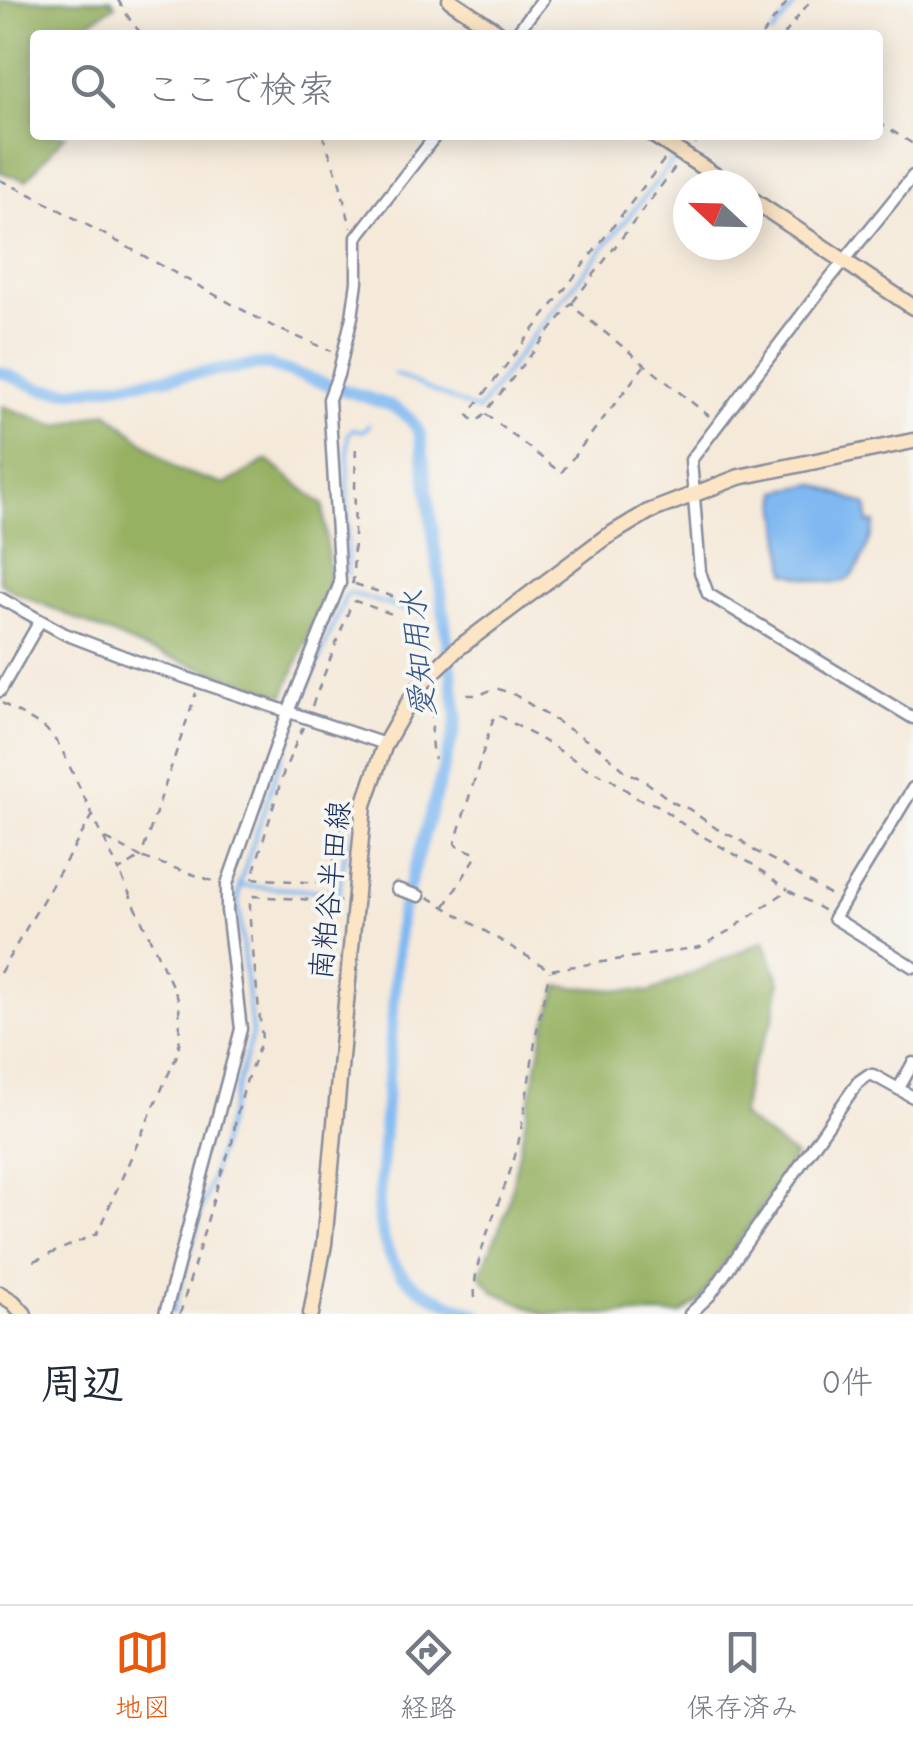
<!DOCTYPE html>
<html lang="ja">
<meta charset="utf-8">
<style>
body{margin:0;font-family:"Comic Neue","Klee One",sans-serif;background:#f2f2f3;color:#1f2937}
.compass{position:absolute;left:673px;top:170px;width:90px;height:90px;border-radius:50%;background:#fff;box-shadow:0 5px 25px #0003;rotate:292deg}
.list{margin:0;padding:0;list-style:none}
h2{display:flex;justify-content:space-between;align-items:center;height:130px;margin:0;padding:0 40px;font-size:42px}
h2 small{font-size:32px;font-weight:400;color:#747a83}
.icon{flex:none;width:55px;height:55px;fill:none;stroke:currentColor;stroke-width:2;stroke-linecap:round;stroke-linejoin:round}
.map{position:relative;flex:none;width:913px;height:1314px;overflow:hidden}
.search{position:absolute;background:#fff;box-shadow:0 5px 25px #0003;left:30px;right:30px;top:30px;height:110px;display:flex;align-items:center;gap:25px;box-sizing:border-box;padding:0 35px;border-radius:10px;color:#747a83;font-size:38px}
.sheet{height:290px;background:#fff}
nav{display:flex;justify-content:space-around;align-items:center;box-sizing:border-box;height:140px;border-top:2px solid #e0e1e3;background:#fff;font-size:28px;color:#747a83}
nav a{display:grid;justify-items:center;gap:5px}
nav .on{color:#ea580c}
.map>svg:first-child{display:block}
.forest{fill:#96b162;stroke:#587060;stroke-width:2.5}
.water{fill:#80b9f1;stroke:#4e74a8;stroke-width:2.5}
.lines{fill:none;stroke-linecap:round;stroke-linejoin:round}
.stream{stroke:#80b9f1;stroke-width:4}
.canal{stroke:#80b9f1;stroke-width:12}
.street-casing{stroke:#888c9c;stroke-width:15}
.secondary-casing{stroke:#888c9c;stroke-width:19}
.path{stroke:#888c9c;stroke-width:2.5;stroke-dasharray:8 8;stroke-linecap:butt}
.street{stroke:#fff;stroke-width:10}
.secondary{stroke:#fce5c4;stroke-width:14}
.labels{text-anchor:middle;stroke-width:8;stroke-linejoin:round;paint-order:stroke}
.street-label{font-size:30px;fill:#1b2f5e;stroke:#f6f6f2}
.water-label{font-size:32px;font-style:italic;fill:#39588a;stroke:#f6f6f2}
</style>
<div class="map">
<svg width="913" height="1314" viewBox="0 0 913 1314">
<rect width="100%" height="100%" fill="#f6f6f2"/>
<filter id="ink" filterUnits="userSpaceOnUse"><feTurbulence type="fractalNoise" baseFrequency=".01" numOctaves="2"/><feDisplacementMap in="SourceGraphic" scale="20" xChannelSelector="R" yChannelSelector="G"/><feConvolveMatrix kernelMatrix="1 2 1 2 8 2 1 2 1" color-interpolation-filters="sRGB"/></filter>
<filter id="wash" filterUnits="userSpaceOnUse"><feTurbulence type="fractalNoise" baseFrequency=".0048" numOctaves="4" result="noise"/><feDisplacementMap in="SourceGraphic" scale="40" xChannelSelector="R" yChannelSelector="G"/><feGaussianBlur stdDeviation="2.25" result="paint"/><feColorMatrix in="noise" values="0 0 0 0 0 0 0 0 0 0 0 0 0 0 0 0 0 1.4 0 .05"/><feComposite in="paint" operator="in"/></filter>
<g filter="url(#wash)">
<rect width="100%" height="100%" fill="#f5e9d9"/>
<path class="forest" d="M0,0h112l3,5 -45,30h-35v100h30l-39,45 -26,-8z
M2,406l56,20 49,-14 71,58 46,15 43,-25 56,45 7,77 -46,113 -142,-47 -127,-56 -15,-10z
M764,941l16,41 -7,38 -25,55 -7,41 54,40 -96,145 -18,13h-137l-49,-22 -15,-17 27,-65 38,-184 14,-40 91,6z"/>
<path class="water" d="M815,484l52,21 1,18h7c-4,15 -16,53 -31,58 -13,5 -45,-5 -58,-9l-8,-64v-17z"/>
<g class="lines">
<path class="stream" d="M771,35l28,-35
M684,147l9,-12
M395,374l83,37 50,-69 150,-187
M347,575l1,-141 5,-5 11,2 5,-6
M300,706l46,-111 4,-2 65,20
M240,886l99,6 10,-65
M173,1313l79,-279 -14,-131 2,-20 38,-116 17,-42"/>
<path class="canal" d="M0,372l42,17 30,2 183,-26h14l120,40c15,7 23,14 31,29l37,281 -3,17 -54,186 -22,292c9,71 38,81 99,104"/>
</g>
</g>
<g filter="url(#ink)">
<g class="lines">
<g class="street-casing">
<path id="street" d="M515,35l27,-35
M913,176l-87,107 -135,177 9,112 8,22 205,124
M0,598l65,36 68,26 252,84
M0,691l40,-70
M913,788l-79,130 79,49
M397,889l22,7
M899,1088l14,-25
M165,1314l76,-285 -14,-119v-26l61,-172 52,-129 -11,-184 9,-24 14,-58 5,-35v-45l79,-102
M690,1314l20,-19 148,-213 10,-7h5l40,22"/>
</g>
<g class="secondary-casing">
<path id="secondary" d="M450,0l52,35
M653,135l77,50
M748,197l165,110
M0,1294l13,8 11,12
M311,1314l13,-70 40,-439 21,-61 25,-44 15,-20 32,-31 146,-110 45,-27 91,-35 174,-36"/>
</g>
<path class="path" d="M118,0l14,23 11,12
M762,35l27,-35
M784,35l27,-35
M878,122l35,22
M323,135l16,45 12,48
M695,144l8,-9
M664,160l-196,255 7,7 6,-4 91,-115 5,7 132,106
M0,180l34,16 240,131 57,24
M573,302l104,-137
M486,414l75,59 83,-107
M351,583h2l3,-141
M355,584l64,21
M429,694c9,21 -3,44 6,65
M467,695h12l17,-7 19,7 84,53 25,22 21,11 29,22 15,6 28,20 25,12 11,9 26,13 54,34
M2,703l44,26 14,17 59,125 22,-14 75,25
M312,706l39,-101 4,-4 37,13
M303,727l-19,44 -32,107 78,6 12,-67 10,1
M106,839l35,18 55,-164
M428,897l122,73 150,-23 32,-18 56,-39 37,21
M445,906l31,-49 -1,-4 -18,-7 -2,-3 39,-127 3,-2 72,42 15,11 27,12 26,19 20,7 31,23 64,36 36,26
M0,973l93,-158
M34,1261l62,-27 3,-5 78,-174 3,-17 -1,-37 -60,-130
M475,1298c-4,-39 29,-103 40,-142 9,-33 12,-67 18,-100 4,-29 10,-57 17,-85
M180,1314l40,-137 12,-34 4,-25 11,-39 15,-40 -12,-117v-24l4,-2 90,6"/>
<use href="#street" class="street"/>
<use href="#secondary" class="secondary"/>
</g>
</g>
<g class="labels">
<g class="street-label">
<text transform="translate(330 890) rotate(-84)" y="10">南粕谷半田線</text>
</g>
<g class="water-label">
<text transform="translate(418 654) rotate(-95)" y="11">愛知用水</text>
</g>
</g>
</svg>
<svg class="compass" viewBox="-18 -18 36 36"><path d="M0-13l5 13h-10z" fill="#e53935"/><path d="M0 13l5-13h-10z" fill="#747a83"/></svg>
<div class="search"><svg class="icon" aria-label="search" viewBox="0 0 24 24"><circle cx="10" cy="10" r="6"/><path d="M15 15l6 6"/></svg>ここで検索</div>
</div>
<section class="sheet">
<h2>周辺<small>0件</small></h2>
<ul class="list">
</ul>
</section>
<nav>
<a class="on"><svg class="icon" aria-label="map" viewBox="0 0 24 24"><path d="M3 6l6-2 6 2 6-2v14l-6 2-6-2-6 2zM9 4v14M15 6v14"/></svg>地図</a>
<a><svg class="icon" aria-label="directions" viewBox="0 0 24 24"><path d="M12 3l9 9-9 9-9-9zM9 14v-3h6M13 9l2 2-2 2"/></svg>経路</a>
<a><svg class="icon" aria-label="saved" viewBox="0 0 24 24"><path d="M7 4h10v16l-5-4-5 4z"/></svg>保存済み</a>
</nav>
